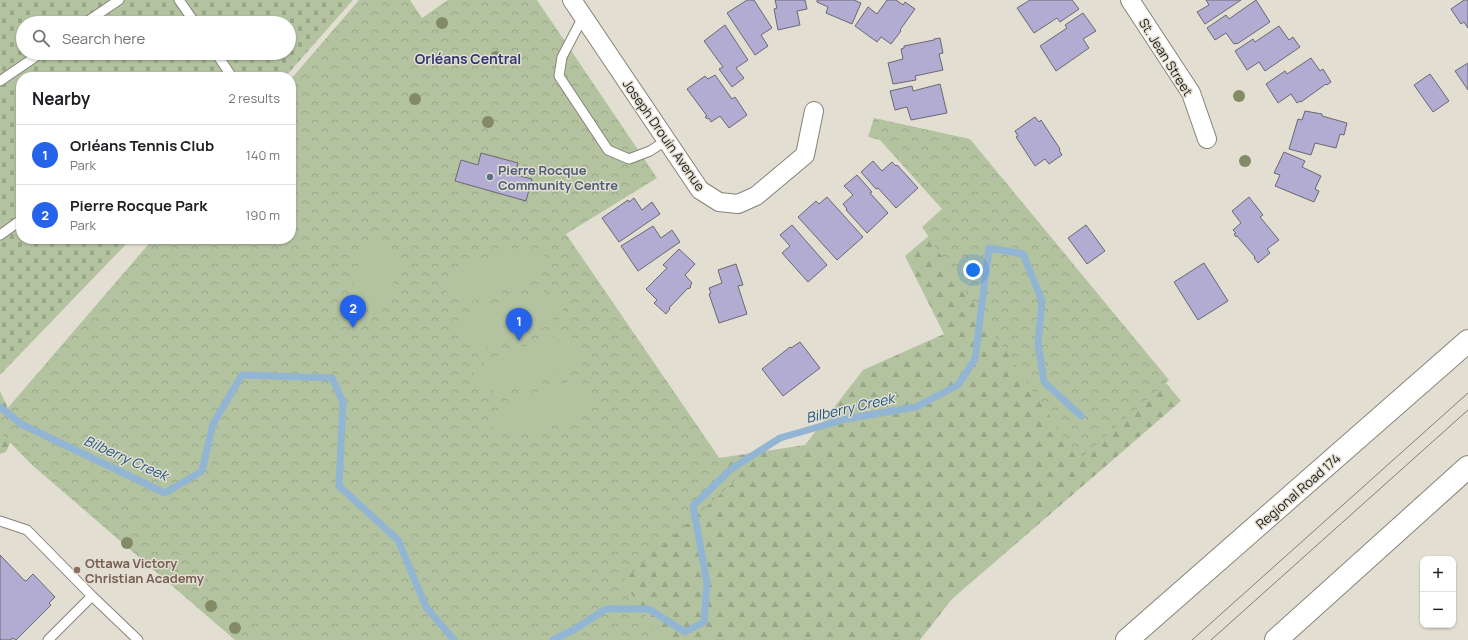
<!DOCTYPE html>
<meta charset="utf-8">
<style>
body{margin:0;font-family:Manrope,sans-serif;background:#f2f2f2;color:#202124}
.controls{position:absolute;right:12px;bottom:12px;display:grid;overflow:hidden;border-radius:8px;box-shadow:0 1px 3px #0004}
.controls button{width:36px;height:36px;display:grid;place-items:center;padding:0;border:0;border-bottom:1px solid #e0e0e0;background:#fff;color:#202124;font:20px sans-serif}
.you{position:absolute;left:973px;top:270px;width:14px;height:14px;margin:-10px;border:3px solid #fff;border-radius:50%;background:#1a73e8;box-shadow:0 0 0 6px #1a73e833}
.badge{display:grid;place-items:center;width:26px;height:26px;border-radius:50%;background:#2563eb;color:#fff;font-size:13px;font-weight:700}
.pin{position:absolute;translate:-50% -33px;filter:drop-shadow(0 1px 2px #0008)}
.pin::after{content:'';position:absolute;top:21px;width:14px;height:12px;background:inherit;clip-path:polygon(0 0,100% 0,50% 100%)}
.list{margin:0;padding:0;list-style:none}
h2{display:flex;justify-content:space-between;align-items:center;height:52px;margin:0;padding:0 16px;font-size:17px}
h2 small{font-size:13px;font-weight:400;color:#757577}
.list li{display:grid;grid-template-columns:26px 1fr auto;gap:12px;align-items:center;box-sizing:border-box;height:60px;padding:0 16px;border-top:1px solid #e0e0e0}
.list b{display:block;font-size:15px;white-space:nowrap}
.list p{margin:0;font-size:13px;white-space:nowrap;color:#757577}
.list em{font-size:13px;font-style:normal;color:#757577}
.icon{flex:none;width:22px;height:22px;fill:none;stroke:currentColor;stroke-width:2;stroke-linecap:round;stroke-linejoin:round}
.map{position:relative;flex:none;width:1468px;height:640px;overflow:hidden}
.search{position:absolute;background:#fff;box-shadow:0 1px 3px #0004;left:16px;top:16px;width:280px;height:44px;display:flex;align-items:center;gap:10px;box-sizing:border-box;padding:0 14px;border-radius:22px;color:#757577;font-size:15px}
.panel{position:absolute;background:#fff;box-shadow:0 1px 3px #0004;left:16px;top:72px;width:280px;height:172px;border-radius:16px}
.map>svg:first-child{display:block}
.forest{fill:url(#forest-firs)}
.cemetery{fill:url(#cemetery-stones);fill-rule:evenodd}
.park{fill:url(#park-crowns)}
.garden{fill:#b3c3a0}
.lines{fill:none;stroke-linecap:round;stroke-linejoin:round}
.stream{stroke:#92b5d3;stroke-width:7}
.building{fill:#b2abd2;stroke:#6a6872}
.lane-casing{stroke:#878379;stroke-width:11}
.street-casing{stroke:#878379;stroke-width:20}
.highway-casing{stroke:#878379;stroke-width:24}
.lane{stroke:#fff;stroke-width:9}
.street{stroke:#fff;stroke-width:18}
.highway{stroke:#fff;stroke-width:22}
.tram{stroke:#807d75;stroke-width:1}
.tree{fill:#828b65}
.service-dot{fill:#5c6f8a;stroke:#e3ded2;stroke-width:1.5}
.education-dot{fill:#8d6e63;stroke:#e3ded2;stroke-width:1.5}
.labels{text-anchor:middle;stroke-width:3;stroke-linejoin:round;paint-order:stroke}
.street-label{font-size:13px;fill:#1b1a16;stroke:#e3ded2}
.service-label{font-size:13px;font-weight:bold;fill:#4e5e75;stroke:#e3ded2;text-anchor:start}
.education-label{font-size:13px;font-weight:bold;fill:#785e54;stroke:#e3ded2;text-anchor:start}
.neighbourhood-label{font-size:14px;font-weight:bold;fill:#333570;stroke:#e3ded2}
.water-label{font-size:14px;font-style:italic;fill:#1e557d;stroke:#e3ded2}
</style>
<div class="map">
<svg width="1468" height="640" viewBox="0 0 1468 640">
<defs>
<pattern id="forest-firs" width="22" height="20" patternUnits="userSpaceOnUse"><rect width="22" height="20" fill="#b3c3a0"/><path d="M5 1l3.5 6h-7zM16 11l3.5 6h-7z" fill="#99a789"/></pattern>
<pattern id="cemetery-stones" width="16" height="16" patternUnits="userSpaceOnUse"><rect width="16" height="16" fill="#b3c3a0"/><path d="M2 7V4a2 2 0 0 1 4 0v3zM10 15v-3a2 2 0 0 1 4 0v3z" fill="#99a789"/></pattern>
<pattern id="park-crowns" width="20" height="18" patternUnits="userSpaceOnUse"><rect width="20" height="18" fill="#b3c3a0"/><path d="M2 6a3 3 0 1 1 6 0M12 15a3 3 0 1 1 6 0" fill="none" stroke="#99a789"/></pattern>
</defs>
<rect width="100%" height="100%" fill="#e3ded2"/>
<path class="forest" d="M975,153l206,248 -229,198 -32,41h-364l9,-159 240,-36 58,-75 81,-36 -39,-78 46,-39z
M0,391l17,37 -11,24 -6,2z"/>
<path class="cemetery" d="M0,0h353l-68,77h-264v162h110l-131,136zM23,23h266v30h-266z"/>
<path class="park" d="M359,0h51l12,18 26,-18h89l120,178 -91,56 169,247 -112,100 39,59h-427l-204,-176 -31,-32v-15l153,-178h138v-160z
M874,118l96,21 199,241 -90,80 -157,-233 20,-18 -62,-69 -12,-3z"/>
<path class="garden" d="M365,241l37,11 -16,55 -37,-11z
M527,245l3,7 12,-4 7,19 -13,4 3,8 -74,25 -3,-8 -12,4 -7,-19 13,-4 -3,-8z
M543,289l2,7 12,-4 7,20 -12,4 2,8 -74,25 -3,-8 -12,4 -7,-19 13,-4 -3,-8z
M558,335l2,7 13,-4 6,20 -12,4 2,8 -74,24 -3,-7 -12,4 -7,-19 13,-5 -2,-7z
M573,380l3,7 12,-4 6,19 -12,4 3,8 -75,25 -3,-8 -12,4 -6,-19 12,-4 -2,-8z"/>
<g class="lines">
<path class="stream" d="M0,407l21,17 144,69 37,-22 11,-47 29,-49 90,3 11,24 -4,84 59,54 28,67 28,33
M553,640l22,-11 31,-20h43l36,23 19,-10 3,-39 -14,-77 38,-37 49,-31 66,-19 70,-12 42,-22 17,-26 14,-111 34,6 19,47 -4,42 6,39 37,34"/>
</g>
<path class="building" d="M747,0h7l18,28 -11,7 7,11 -13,9 -28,-42z
M775,0h30l2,9 -10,2 3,14 -22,5 -4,-21 3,-1z
M817,0h37l7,3 -9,21 -26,-11 2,-6 -11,-5z
M887,0h9l7,5 2,-3 10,7 -15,21 1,1 -10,13 -10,-7 -4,5 -22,-16 13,-19 9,7z
M1030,0h42l7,9 -19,13 -3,-4 -23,15 -17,-25z
M1206,0h35l-36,24 -8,-12 12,-7z
M1256,0l14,22 -33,22v-1l-3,1 -8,-11 -11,7 -8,-12 19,-13 3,4z
M1464,0h4v28l-4,-6 -3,2 -10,-15z
M1083,13l13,18 -13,8 6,9 -33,23 -16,-25 27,-18 -2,-3z
M725,25l23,35 -12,8 8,10 -12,9 -13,-18 4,-2 -19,-26z
M1279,26l10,14 4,-3 7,10 -35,24 -6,-9 -12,8 -12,-19 18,-12 2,3z
M940,38l3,15 -4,1 4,16 -28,6 1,4 -23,4 -5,-21 15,-4 -2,-10 3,-1v-2l30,-6v-1z
M1311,58l9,13 3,-2 8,13 -4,3 -1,-1 -25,18 -1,-1 -3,2 -6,-9 -13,9 -12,-19 19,-13 2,3z
M1468,63v27l-13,-19z
M1430,74l19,27 -16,11 -19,-27z
M715,75l17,24 3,-2 12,18 -18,13 -9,-12 -9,6 -2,-4 -2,1 -2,-2 2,-1 -20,-27 18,-13 3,3z
M940,84l7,29 -36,7 -4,-13 -12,3 -5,-19 22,-5 1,5z
M1305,111l17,3v2l25,7 -3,12 -4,-1 -4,14 -21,-5 -4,12 -22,-6 9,-30 4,1z
M1035,117l4,5 2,-2 19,29 -1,1 3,5 -13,9 -4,-5 -10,7 -19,-29 2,-1 -3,-5z
M1284,152l21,9 -3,6 19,9 -6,13 4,2 -5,11 -39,-16 5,-11 -6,-2z
M481,153l37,10 -3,12 17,4 -6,22 -71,-20 6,-21 17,5z
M873,161l9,10 10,-9 4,4 1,-1 21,23 -22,20 -18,-20 -2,1 -15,-17z
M857,175l15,17 -2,1 18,20 -21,20 -21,-23 1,-1 -4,-5 10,-9 -9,-9z
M827,197l36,40 -26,23 -39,-43 18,-16 3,3z
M1249,197l14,18 -3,2 19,23 -12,9 3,4 -12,10 -4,-5 1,-1 -18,-21 -1,1 -2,-3 2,-1 -3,-3 8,-7 -9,-12z
M634,198l8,12 10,-8 8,12 -41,28 -17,-24 26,-18 1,2z
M792,225l35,40 -19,17 -26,-29 8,-7 -10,-11z
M1086,225l19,26 -18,13 -19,-26z
M653,226l8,12 11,-8 8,12 -42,29 -17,-25z
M679,249l16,15 -10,11 7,8 -2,3 1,1 -2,2 -1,-1 -19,20 1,1 -4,5 -12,-11 3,-3 -11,-11 21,-21 -4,-3z
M1204,263l24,38 -30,19 -24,-38z
M736,264l7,21 -5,1 9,28 -28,9 -10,-29 2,-1 -2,-5 13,-5 -4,-13z
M800,342l20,26 -37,28 -21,-27 28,-22 1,1z
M0,555l24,25 2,1 7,-7 22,23 -6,6 2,2 -35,35 -4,-2 -1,2h-11z"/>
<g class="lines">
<g class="lane-casing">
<path id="lane" d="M179,0l16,23
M583,17l-21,40 -3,19 49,74 21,9 21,-8 17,-11
M85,23l34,-23
M216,53l14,21 -5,3
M0,81l41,-28
M0,235l21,-15
M0,521l27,9 65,66
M48,640l44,-44 46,44"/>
</g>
<g class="street-casing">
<path id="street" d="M572,0l128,190 19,12 19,2 18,-8 49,-41 9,-44
M1130,0l61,93 16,46"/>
</g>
<g class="highway-casing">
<path id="highway" d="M1127,640l341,-299
M1276,640l192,-173"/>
</g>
<use href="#lane" class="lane"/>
<use href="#street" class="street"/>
<use href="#highway" class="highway"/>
<path class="tram" d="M1192,640l276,-247
M1211,640l257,-230"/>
</g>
<g class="tree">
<circle cx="442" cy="23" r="6"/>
<circle cx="496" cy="57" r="6"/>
<circle cx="1239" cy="96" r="6"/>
<circle cx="415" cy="99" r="6"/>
<circle cx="488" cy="122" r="6"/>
<circle cx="1245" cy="161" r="6"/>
<circle cx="127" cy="543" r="6"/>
<circle cx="211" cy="606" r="6"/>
<circle cx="235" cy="628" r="6"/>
</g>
<circle class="service-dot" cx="490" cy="177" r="4"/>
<circle class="education-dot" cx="77" cy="570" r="4"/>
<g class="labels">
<g class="street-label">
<text transform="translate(1166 57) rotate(58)" y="5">St. Jean Street</text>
<text transform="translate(664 135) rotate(55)" y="5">Joseph Drouin Avenue</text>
<text transform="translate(1298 491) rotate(-41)" y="5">Regional Road 174</text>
</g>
<g class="service-label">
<text x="498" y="175">Pierre Rocque<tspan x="498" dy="15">Community Centre</tspan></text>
</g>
<g class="education-label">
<text x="85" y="568">Ottawa Victory<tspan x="85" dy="15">Christian Academy</tspan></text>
</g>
<g class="neighbourhood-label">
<text x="468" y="64">Orléans Central</text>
</g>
<g class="water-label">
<text transform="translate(850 408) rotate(-13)" y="5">Bilberry Creek</text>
<text transform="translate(126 458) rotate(24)" y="5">Bilberry Creek</text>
</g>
</g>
</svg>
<div class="controls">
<button>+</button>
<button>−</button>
</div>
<div class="you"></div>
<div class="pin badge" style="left:519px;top:341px">1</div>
<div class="pin badge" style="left:353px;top:328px">2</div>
<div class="search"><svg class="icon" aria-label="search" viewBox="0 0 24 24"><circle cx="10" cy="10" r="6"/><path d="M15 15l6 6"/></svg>Search here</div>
<section class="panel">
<h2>Nearby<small>2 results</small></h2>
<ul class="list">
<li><span class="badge">1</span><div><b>Orléans Tennis Club</b><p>Park</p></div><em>140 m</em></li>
<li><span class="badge">2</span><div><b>Pierre Rocque Park</b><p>Park</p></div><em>190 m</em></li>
</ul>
</section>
</div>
